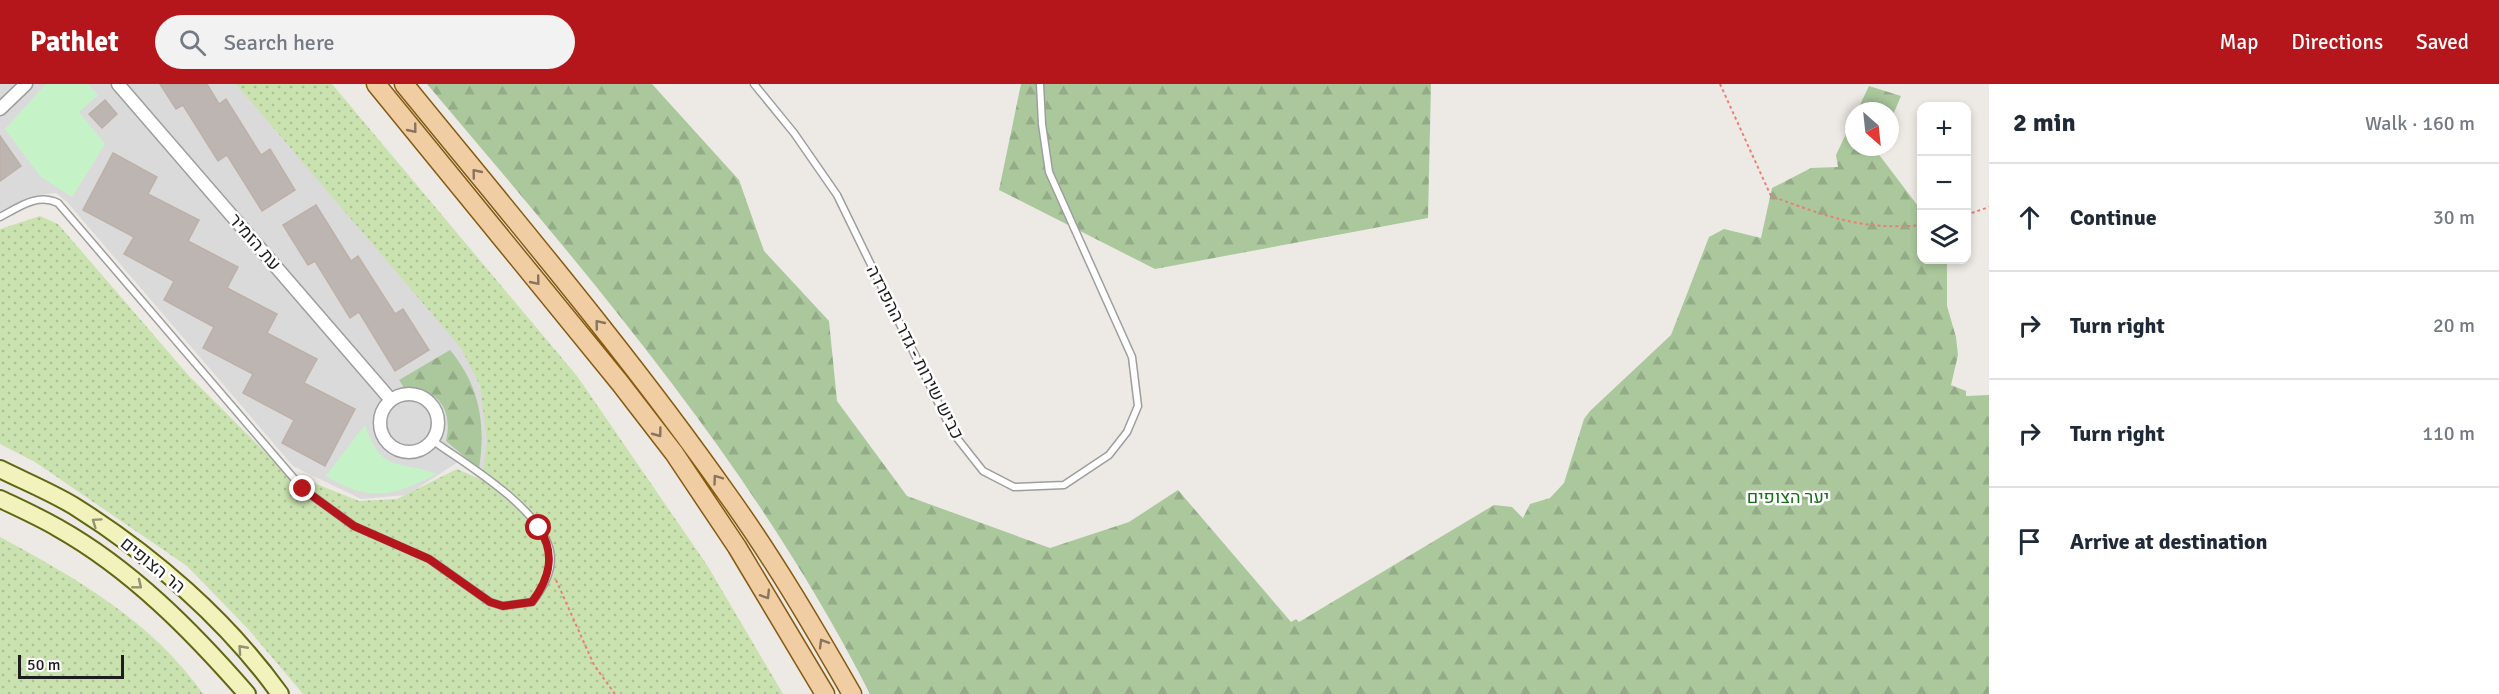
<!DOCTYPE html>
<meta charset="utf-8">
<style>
body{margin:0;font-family:Signika,Heebo,sans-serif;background:#f2f2f3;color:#1f2937}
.controls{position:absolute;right:18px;top:18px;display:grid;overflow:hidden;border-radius:12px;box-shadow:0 3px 9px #0003}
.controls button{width:54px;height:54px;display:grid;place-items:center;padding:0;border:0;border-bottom:2px solid #e0e1e3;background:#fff;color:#1f2937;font:30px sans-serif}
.compass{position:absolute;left:1845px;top:18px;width:54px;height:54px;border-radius:50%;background:#fff;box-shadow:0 3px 9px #0003;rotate:153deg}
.scale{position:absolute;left:18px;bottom:15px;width:106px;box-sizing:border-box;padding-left:6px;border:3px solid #1d1d1d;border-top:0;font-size:16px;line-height:21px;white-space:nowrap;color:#1d1d1d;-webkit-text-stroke:4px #fff;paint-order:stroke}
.stop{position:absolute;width:18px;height:18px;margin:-14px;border:4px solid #b4161b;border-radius:50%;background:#fff}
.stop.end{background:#b4161b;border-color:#fff;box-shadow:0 2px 6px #0008}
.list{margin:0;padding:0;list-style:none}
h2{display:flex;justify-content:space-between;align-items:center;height:78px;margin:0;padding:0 24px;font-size:26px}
h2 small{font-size:20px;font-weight:400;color:#747a83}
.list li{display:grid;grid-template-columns:39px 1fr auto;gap:18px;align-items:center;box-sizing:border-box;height:108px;padding:0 24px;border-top:2px solid #e0e1e3}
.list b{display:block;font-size:22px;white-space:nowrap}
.list em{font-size:20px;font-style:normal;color:#747a83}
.icon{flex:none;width:33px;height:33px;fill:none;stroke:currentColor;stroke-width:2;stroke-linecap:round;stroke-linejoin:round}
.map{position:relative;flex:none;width:1989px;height:610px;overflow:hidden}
header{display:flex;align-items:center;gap:36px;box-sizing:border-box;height:84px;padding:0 30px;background:#b4161b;color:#fff}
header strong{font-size:28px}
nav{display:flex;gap:33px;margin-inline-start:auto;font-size:21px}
.search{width:420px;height:54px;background:#f2f2f3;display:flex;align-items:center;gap:15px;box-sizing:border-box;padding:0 21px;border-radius:33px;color:#747a83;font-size:22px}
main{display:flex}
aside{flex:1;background:#fff}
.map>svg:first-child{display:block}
.residential{fill:#dbdada}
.grass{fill:url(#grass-dots)}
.forest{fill:url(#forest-firs)}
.park{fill:#c5f3c7}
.building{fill:#bdb5b1;stroke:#bdb0a8;stroke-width:1.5}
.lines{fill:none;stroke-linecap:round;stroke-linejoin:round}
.lane-casing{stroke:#9e9e9e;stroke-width:9}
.street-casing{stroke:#9e9e9e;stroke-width:15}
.secondary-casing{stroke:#606710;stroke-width:20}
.primary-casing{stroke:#855b10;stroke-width:21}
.path{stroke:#ea7f77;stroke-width:2;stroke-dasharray:3 3;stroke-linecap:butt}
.lane{stroke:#fff;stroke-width:6}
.street{stroke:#fff;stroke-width:12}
.secondary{stroke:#f1f2bc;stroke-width:16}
.primary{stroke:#f1cda4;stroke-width:18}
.oneway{stroke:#877560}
.oneway2{stroke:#929274}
.route{stroke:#b4161b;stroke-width:8}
.labels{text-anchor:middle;stroke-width:5;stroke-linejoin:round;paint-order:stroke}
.street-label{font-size:18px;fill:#1d1d1d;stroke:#fff}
.park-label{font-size:18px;fill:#176e1b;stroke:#fff}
</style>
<header>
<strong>Pathlet</strong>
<div class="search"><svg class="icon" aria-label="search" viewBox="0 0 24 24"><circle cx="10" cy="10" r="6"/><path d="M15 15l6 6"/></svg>Search here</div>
<nav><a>Map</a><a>Directions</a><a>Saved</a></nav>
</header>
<main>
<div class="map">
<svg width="1989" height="610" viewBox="0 0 1989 610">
<defs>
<pattern id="grass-dots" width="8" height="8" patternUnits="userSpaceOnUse" patternTransform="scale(1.5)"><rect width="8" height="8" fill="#c9e2af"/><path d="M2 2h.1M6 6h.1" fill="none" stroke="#acc196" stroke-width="1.8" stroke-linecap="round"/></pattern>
<pattern id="forest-firs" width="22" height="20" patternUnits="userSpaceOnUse" patternTransform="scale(1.5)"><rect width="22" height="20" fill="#abc89d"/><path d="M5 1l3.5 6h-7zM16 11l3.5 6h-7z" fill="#93ab87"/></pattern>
</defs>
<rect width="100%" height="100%" fill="#ede9e4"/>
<path class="residential" d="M0,0h270l202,271 18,73 -8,53 -24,-19 -51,33 -46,4 -68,-33 -226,-264 -11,-9 -24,3 -32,17z"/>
<path class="grass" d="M236,0h96l245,292 130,189 76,129h-480l-54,-64 -62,-64 -152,-104 -35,-18v-215l40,-13 18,8 131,152 95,95 75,30 38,-2 60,-30 25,11 5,-39 -7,-55 -19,-38z
M0,453c76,41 153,85 203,157h-203z"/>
<path class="forest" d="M427,0h225l87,96 25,71 65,70 8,80 70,95 143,52 79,-26 49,-32 113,132 5,-3 3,3 195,-117 18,2 11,11 7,-14 20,-6 14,-15 20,-64 6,-8 81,-76 38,-98 15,-8 37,9 11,-50 39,-20 27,-1 -2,-12 18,-38v30h24l-1,5 44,58 1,50h25v46l9,31 2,18 -7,30 15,6v5l23,-1v299h-1119c-115,-227 -280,-417 -443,-610z
M1021,0h410l-3,134 -273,51 -156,-79z
M1869,2l32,10 -11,26v-11h-33z
M450,266c30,36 36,74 29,119l-33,-28c7,-31 -7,-53 -41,-52l-6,-9z"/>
<path class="park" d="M46,0h42l10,11 -19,17 26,32 -33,53 -32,-21 -35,-47z
M365,341c17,49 31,34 72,49 -44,22 -67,29 -111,2z"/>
<path class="building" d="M160,0h47l12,20 7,-5 35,56 9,-6 25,41 -33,21 -35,-56 -9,6 -35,-56 -7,4z
M105,16l12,14 -15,14 -13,-14z
M0,52l21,30 -21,15z
M113,69l44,24 -9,17 51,26 -11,21 50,26 -11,21 50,26 -10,19 50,26 -13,24 51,26 -30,57 -43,-23 12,-23 -51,-27 10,-19 -50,-26 11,-21 -50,-27 10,-19 -50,-27 10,-17 -51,-27z
M316,121l35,56 7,-5 37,58 8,-5 26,41 -34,21 -36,-59 -9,6 -35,-57 -7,4 -25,-40z"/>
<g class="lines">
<g class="lane-casing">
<path id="lane" d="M754,0l40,49 43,62 116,238 30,38 31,16 50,-2 45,-30 18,-23 11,-26 -6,-49 -83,-185 -7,-48 -2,-40
M0,133c19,-10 37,-24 58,-14l245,286 51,37 75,33 61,43 13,4 29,-4c11,-14 22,-33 18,-51 -9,-42 -83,-87 -117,-110"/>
</g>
<g class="street-casing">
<path id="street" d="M118,0l273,316
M0,25l26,-25
M380 339a29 29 0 1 1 58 0a29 29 0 1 1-58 0Z"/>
</g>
<g class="secondary-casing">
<path id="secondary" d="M0,385c24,12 51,23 74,37 78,49 152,113 206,188
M0,415c19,9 39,18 58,29 73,41 134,103 189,166"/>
</g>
<g class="primary-casing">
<path id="primary" d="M376,0l244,299 54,70 63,94 88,147
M404,0c110,135 223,268 323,410 46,64 86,132 125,200"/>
</g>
<path class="path" d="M1720,0l51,112c55,20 91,35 151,29
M1966,131l23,-8
M556,496l38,85 21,29"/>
<use href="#lane" class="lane"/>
<use href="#street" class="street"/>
<use href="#secondary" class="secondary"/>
<use href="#primary" class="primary"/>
</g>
<defs><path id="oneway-chevron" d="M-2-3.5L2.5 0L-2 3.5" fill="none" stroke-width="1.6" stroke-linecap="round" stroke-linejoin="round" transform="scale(1.5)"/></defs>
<g class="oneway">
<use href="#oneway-chevron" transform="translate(413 45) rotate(51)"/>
<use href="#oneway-chevron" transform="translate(476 89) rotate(-129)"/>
<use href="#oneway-chevron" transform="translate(536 197) rotate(51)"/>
<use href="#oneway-chevron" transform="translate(599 240) rotate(-129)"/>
<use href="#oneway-chevron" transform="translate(658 349) rotate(53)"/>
<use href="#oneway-chevron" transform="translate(717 395) rotate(-126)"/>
<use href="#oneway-chevron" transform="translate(766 511) rotate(58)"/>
<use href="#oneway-chevron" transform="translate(823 559) rotate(-121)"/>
</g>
<g class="oneway2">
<use href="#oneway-chevron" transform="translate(96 438) rotate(-145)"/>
<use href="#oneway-chevron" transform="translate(138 501) rotate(39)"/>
<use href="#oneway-chevron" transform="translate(242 565) rotate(-132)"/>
</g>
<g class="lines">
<path class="route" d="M303,405l51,37 75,33 61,43 13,4 29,-4c18,-24 24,-48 7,-74"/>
</g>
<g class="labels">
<g class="street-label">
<text transform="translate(255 158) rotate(49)" y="6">עת הזמיר</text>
<text transform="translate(915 268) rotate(63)" y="6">כביש שירות - גדר ההפרדה</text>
<text transform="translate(153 481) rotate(39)" y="6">הר הצופים</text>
</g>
<g class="park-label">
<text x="1788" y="419">יער הצופים</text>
</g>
</g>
</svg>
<div class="controls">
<button>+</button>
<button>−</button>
<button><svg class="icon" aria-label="layers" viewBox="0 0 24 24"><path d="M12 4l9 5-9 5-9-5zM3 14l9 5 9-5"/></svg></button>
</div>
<svg class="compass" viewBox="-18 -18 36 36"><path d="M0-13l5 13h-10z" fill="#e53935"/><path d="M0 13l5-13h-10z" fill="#747a83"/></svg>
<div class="scale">50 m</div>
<div class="stop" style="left:539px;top:444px"></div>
<div class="stop end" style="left:303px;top:405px"></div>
</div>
<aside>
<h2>2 min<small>Walk · 160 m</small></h2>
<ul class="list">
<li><svg class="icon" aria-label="ahead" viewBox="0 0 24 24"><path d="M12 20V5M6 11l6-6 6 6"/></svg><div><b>Continue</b></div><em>30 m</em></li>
<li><svg class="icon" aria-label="right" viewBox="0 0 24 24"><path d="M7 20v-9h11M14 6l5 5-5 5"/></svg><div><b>Turn right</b></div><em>20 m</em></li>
<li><svg class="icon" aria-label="right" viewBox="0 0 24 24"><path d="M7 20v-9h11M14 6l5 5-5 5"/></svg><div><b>Turn right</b></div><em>110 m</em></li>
<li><svg class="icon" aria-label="arrive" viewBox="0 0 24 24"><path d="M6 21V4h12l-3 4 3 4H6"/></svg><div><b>Arrive at destination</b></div></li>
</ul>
</aside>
</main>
